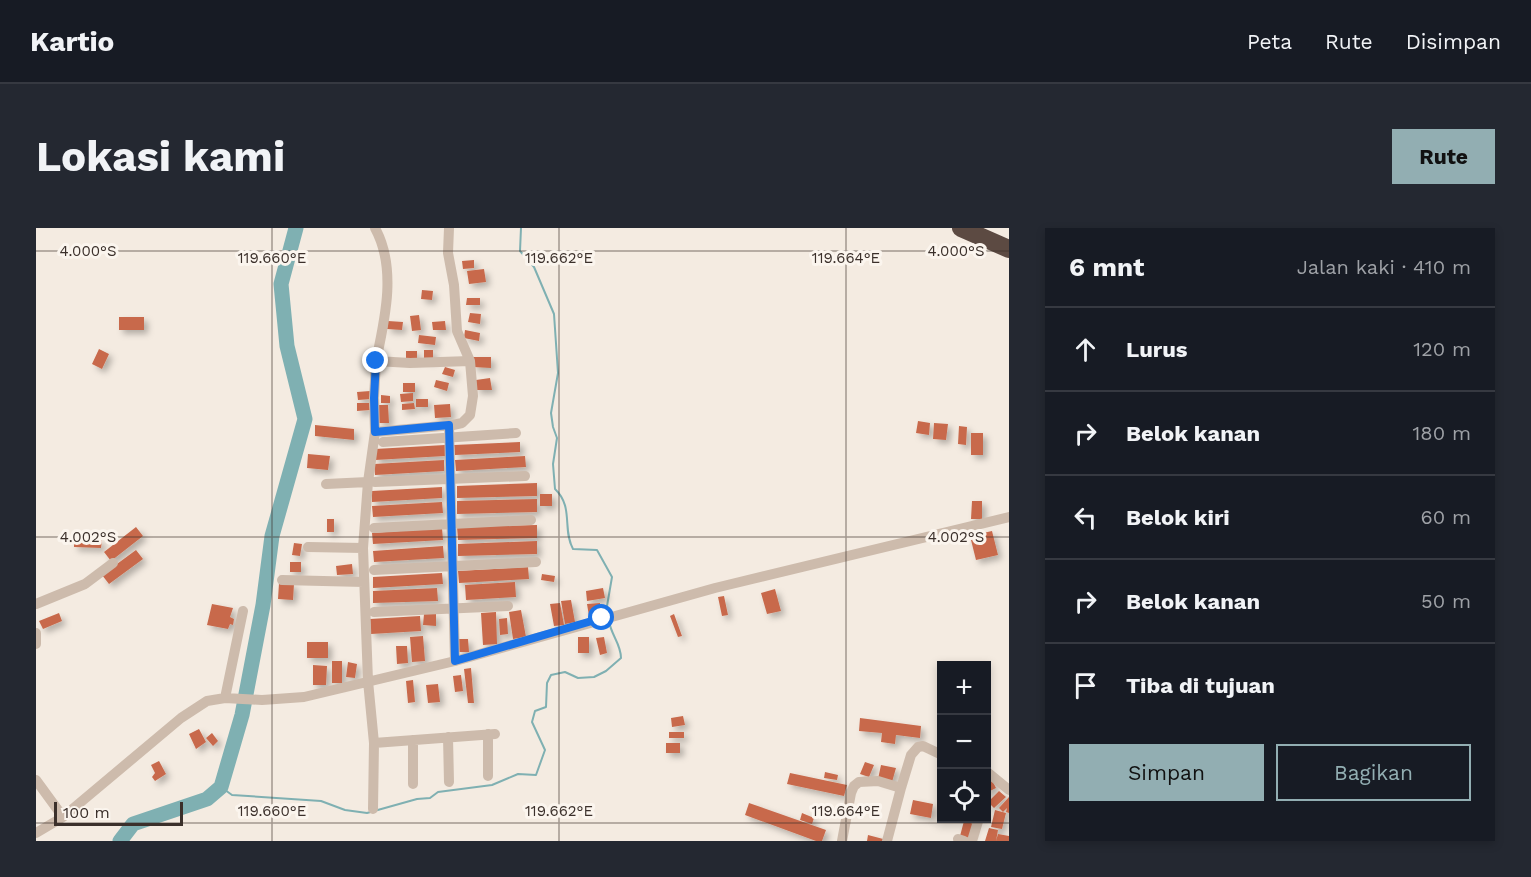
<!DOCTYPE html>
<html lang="id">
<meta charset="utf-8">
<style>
body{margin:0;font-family:"Work Sans",sans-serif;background:#242831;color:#f1f3f6}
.controls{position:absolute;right:18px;bottom:18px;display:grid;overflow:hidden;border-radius:0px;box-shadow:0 3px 9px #0003}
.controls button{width:54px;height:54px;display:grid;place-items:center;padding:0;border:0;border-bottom:2px solid #363941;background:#171b24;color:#f1f3f6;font:30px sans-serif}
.scale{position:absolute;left:18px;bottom:15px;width:129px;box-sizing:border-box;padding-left:6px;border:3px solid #3b302b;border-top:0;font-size:16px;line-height:21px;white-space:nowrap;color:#3b302b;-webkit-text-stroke:4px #fbf5ee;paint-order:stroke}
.stop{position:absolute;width:18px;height:18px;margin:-14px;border:4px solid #1a73e8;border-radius:50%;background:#fff}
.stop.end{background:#1a73e8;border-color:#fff;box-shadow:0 2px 6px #0008}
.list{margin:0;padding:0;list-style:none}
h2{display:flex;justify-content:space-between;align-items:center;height:78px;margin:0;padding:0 24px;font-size:26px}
h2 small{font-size:20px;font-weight:400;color:#9ea1a6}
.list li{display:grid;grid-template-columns:39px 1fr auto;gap:18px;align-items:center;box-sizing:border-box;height:84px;padding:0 24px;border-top:2px solid #363941}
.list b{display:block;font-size:22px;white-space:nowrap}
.list em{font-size:20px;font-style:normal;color:#9ea1a6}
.actions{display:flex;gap:12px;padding:18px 24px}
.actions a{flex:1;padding:14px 0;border:2px solid #92aeb2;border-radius:0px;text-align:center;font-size:21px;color:#92aeb2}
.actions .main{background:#92aeb2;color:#111}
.icon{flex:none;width:33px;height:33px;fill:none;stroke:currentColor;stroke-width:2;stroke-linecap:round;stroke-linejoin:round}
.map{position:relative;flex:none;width:973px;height:613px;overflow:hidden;border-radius:0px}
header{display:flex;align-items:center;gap:36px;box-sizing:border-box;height:84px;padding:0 30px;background:#171b24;border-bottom:2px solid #363941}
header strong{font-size:28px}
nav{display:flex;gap:33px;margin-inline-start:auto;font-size:21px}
.intro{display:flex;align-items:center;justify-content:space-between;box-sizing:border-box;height:144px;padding:0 36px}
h1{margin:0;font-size:42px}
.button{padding:15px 27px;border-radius:0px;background:#92aeb2;color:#111;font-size:21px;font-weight:700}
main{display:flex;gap:36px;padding:0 36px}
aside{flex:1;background:#171b24;border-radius:0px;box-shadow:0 3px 9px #0003}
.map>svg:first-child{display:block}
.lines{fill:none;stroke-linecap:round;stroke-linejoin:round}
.stream{stroke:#7fb0b2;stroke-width:2}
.river{stroke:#7fb0b2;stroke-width:15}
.building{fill:#c8694b;filter:url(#shadow)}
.street{stroke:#cdbbac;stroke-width:10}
.highway{stroke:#5c4a42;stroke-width:18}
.route{stroke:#1a73e8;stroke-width:8}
.ticks{fill:none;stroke:#3b302b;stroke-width:1.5;stroke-opacity:0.45}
.ticks-label{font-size:15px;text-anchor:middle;fill:#3b302b;stroke:#fbf5ee;stroke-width:6;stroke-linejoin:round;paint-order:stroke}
</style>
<header>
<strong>Kartio</strong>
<nav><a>Peta</a><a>Rute</a><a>Disimpan</a></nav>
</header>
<div class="intro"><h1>Lokasi kami</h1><a class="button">Rute</a></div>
<main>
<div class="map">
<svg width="973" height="613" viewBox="0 0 973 613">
<defs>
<filter id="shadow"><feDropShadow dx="4" dy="4" stdDeviation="3" flood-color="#0004"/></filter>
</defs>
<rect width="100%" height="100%" fill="#f4ebe1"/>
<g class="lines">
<path class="stream" d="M485,0l-1,23 14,16 20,47 4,59 -7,40 2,14 4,11 -4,26 2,25c19,18 7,40 18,60l24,1 15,27 -5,29 2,10
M185,559l11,8 89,6 24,9 22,3 50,-14 13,-1 8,-6 54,-7 26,-11 18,1 9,-25 -13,-28 3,-11 11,-4 1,-24 4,-8 14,-3 13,6 16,-1 12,-6 15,-13c0,-14 -10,-23 -12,-37"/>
<path class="river" d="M84,613l13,-17 74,-25 14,-12 21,-72 21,-110 9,-69 33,-117 -18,-73 -6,-62 15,-56"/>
</g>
<path class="building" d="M438,32v8l-11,1 -1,-8z
M448,41l2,13 -17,2 -2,-13z
M386,62l11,1 -1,9 -11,-1z
M431,70h13v7h-14z
M434,85l11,1 -1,10 -12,-2z
M383,87l2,15 -9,1 -2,-15z
M83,89h25v13h-25z
M352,93l15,1 -1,8 -15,-1z
M409,93l1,9h-13l-1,-8z
M429,102l15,3 -1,8 -15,-3z
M383,107l17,2 -1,8 -17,-2z
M63,121l10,5 -7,15 -10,-5z
M388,122h9v10l-9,-1z
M370,123h11v8h-11z
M437,129h18v11l-18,-1z
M409,139l10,3 -2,7 -11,-3z
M454,150l2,12h-16v-10z
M400,152l13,3 -2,8 -13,-4z
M367,155h12v9h-12z
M334,163l1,8 -13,1 -1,-8z
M377,165v8l-12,1 -1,-8z
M345,167l9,1v7h-9z
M380,171h12v8h-12z
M321,175h12l1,7 -13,1z
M378,175l1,6 -13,1v-6z
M414,176l1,13 -16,1 -1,-13z
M342,177h10l1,18h-10z
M882,193l12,2 -1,12 -13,-2z
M898,195l14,1 -2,16 -13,-1z
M279,197l39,4v11l-39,-4z
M923,198l8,1 -1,18 -8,-1z
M935,205h12v22h-12z
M484,214v10l-65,3 -1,-10z
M409,217v11l-70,4v-11z
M272,226l22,2 -2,14 -21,-2z
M489,228l1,11 -70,4 -1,-11z
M408,232v11l-69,4 -1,-11z
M501,255v13l-80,2v-12z
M406,259v11l-70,4v-11z
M504,266h12v12h-12z
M501,271v13l-80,2v-13z
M936,273h10v18h-11z
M406,274l1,11 -70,4 -1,-11z
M291,291h7v13h-7z
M501,297v13l-79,2 -1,-13z
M100,299l7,9 -32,25 -7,-9z
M406,300l1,12 -70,4 -1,-11z
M956,303l6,24 -22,5 -6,-24z
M38,312h28l-1,8 -27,-1z
M501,313v13l-79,2v-12z
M258,315l8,1 -2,12 -8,-1z
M407,318l1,12 -70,4 -1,-11z
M100,322l7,9 -34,25 -7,-9z
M254,334h11v10h-11z
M316,336l1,10 -16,1 -1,-9z
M492,339l1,12 -70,4 -1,-12z
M406,345l1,11 -70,4v-11z
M506,346l13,2 -1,6 -13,-2z
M479,354l1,15 -50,3 -1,-15z
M243,355l15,1 -1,16 -15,-1z
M401,360l1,13 -65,2v-12z
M567,360l2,10 -18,3 -1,-10z
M739,361l6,22 -14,3 -6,-21z
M688,368l4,19 -6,1 -4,-19z
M535,372l4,22 -10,2 -4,-23z
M524,375l4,22 -10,1 -4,-22z
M564,375l1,11 -12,2 -2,-12z
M176,376l21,4 -3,9 4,2 -1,6 -3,-1 -2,5 -21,-4z
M485,382l5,27 -13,2 -4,-27z
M460,384l1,32 -14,1 -2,-32z
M23,385l3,8 -19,8 -4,-8z
M388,386h12v12l-13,-1z
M638,386l8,22 -4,1 -8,-21z
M384,388l1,15 -50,3 -1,-15z
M471,390l1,16 -8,1 -1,-16z
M387,408l2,25 -13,1 -2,-25z
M542,409h11v16h-11z
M568,409l3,16 -7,2 -4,-17z
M423,411h9l1,13h-10z
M271,414h21v16h-21z
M360,418h11l1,17 -11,1z
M296,433h10v22h-10z
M312,434l9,2 -2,14 -9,-1z
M277,437l14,1 -1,19h-13z
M435,440l3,35h-6l-4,-34z
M425,447l2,16 -8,1 -2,-16z
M377,452l2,22 -7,1 -2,-22z
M402,456l2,18 -12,1 -2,-18z
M647,488l2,9 -13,2 -1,-9z
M824,490l61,8 -1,12 -24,-3 -1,9 -14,-2 1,-9 -23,-2z
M163,501l7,13 -10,7 -7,-15z
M633,504h15v6h-15z
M176,505l6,8 -5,5 -7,-8z
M630,515h14v10h-14z
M123,533l7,13 -11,7 -3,-4 3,-4 -4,-8z
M829,534l9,3 -5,12 -9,-3z
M845,537l15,3 -4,14 -14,-3z
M789,544l13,3 -1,5 -13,-2z
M754,545l57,12 -3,11 -57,-12z
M954,548l6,12 -8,4 1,2 -3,1v-18z
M963,563l7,6 -12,11 -6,-6z
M973,569v16l-3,-1 1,-4 -4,4 -4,-4z
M877,572l20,4 -2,14 -21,-4z
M713,575l77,27 -4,11h-6l-71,-26z
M959,582l11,3 -4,16 -11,-2z
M766,585l12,5 -2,6 -12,-4z
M928,593l10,3 -4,14 -10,-2z
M953,600l9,2 -2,11h-11z
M962,606l11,2v5h-13z
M832,607l19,5v1h-20z"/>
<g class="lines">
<path class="street" d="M339,0c22,40 10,91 1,133
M413,197l6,236
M339,204l-1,-34 2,-37 34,2 60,-2
M347,214l133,-9
M339,254l150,-6
M290,256l42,-2
M338,300l157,-8
M272,319l55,1
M338,342l162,-8
M246,352l82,2
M0,376l49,-20 28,-21
M338,384l134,-6
M0,405v11
M189,470l18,-87
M452,506v42
M412,509l1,45
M377,512v44
M338,515l121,-9
M950,543l23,19
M0,552l27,37
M337,581l1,-66 -6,-62 -5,-133 5,-66 7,-50 78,-7 9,-2 8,-8 3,-19 -3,-35 -13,-30 -3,-46 -6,-32 1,-25
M0,605l27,-16 118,-99 26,-17 18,-3 37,2 42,-3 151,-36 260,-73 294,-71
M922,611l6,2
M806,613l9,-48 3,-7 5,-4 19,-1 23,7 10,-33 7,-8 5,-1 19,9
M851,613l14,-53
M936,613l7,-23"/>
<path class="highway" d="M925,0l48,21"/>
</g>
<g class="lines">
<path class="route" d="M340,133l-2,37 1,34 74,-7 6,236 147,-43"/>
</g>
<path class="ticks" d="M236,0v613M523,0v613M810,0v613M0,23h973M0,309h973M0,595h973"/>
<g class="ticks-label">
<text x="52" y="28">4.000°S</text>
<text x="920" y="28">4.000°S</text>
<text x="236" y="35">119.660°E</text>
<text x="523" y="35">119.662°E</text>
<text x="810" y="35">119.664°E</text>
<text x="52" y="314">4.002°S</text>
<text x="920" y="314">4.002°S</text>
<text x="236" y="588">119.660°E</text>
<text x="523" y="588">119.662°E</text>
<text x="810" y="588">119.664°E</text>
</g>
</svg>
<div class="controls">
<button>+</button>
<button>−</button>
<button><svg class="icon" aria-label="locate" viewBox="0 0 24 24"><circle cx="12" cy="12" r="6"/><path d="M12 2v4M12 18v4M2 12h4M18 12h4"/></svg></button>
</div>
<div class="scale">100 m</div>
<div class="stop" style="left:566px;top:390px"></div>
<div class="stop end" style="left:340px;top:133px"></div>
</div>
<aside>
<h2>6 mnt<small>Jalan kaki · 410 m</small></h2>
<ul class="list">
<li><svg class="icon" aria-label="ahead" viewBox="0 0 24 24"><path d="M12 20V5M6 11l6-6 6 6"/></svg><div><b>Lurus</b></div><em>120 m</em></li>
<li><svg class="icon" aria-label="right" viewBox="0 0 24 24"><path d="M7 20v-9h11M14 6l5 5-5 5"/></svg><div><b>Belok kanan</b></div><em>180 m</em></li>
<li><svg class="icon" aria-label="left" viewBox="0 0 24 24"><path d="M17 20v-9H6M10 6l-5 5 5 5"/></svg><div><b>Belok kiri</b></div><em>60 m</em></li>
<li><svg class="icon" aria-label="right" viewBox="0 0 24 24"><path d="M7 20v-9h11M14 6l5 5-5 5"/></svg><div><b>Belok kanan</b></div><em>50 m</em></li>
<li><svg class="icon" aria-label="arrive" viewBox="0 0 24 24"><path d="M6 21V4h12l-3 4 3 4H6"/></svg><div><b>Tiba di tujuan</b></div></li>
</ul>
<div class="actions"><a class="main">Simpan</a><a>Bagikan</a></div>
</aside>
</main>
